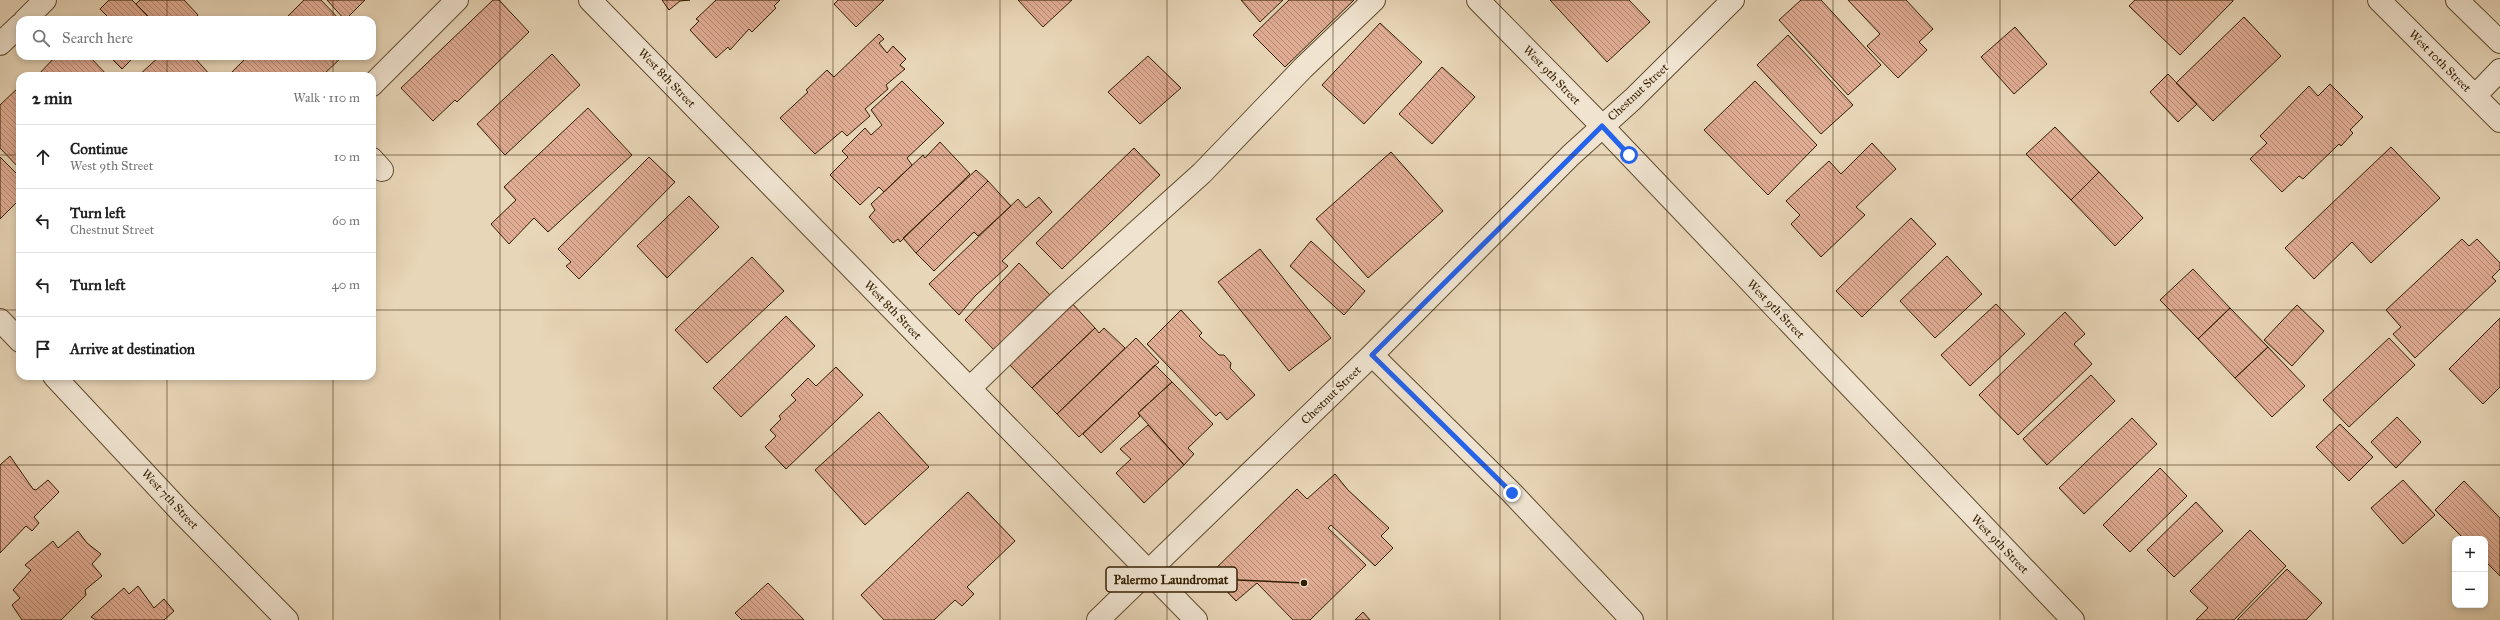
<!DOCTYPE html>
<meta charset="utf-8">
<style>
body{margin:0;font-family:"IM FELL Great Primer",serif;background:#f2f2f2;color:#222}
.controls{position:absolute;right:12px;bottom:12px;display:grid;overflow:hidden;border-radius:8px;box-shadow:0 2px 6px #0003}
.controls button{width:36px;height:36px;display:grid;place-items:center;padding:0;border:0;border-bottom:1px solid #e0e0e0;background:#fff;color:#222;font:20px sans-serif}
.stop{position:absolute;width:12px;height:12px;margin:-9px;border:3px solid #2563eb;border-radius:50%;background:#fff}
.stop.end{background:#2563eb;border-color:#fff;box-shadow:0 1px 4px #0008}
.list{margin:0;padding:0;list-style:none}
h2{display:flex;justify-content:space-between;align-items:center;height:52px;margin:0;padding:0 16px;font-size:17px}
h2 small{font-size:13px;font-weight:400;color:#767676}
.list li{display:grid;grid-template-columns:26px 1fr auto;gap:12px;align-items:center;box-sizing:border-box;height:64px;padding:0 16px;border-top:1px solid #e0e0e0}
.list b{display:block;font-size:15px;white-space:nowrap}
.list p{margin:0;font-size:13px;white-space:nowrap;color:#767676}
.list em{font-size:13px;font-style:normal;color:#767676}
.icon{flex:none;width:22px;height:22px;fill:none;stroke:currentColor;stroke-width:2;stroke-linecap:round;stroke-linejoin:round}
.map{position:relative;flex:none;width:2500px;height:620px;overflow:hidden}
.search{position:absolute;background:#fff;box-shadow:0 2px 6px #0003;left:16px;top:16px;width:360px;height:44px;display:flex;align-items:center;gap:10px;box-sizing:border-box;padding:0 14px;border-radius:12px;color:#767676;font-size:15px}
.panel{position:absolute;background:#fff;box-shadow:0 2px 6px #0003;left:16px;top:72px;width:360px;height:308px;border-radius:12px}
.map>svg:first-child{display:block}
.building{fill:url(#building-back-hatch);stroke:#331e01}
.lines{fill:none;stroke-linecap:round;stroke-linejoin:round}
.minor-casing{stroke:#604c2f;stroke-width:24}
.minor{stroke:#f0e4d1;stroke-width:22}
.route{stroke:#2563eb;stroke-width:5}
.grid{fill:none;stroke:#331e01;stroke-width:1;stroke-opacity:0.55}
.labels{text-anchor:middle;stroke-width:4;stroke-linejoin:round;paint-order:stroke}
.street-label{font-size:12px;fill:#331e01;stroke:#f0e4d1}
.leader{fill:none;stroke:#331e01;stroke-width:1.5}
.callout-dot{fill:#331e01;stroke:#f0e4d1;stroke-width:1.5}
.callout{fill:#f0e4d1;stroke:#331e01;stroke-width:1.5}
.callout-label{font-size:13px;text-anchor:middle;font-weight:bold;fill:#331e01}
</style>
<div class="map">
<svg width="2500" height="620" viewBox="0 0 2500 620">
<defs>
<pattern id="building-back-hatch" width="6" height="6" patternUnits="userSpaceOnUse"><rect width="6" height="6" fill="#e0ac94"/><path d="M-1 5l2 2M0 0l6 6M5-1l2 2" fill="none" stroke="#b68b76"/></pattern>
</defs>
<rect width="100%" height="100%" fill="#e8d6b8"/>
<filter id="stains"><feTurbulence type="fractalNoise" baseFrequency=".005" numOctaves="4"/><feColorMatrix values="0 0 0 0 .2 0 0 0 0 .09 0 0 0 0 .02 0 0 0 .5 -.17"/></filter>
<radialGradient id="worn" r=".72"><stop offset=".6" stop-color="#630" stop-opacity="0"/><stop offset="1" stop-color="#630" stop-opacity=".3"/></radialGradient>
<path class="building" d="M109,0h23l19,20h-40l-11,-11z
M140,0h44l14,15 -5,5h-41l-16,-16z
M304,0h17l19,20h-56z
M327,0h38l-20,20z
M493,0h6l30,32 -72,70 -2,-2 -22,21 -32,-33z
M662,0h28l-10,1 -11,9z
M716,0h64l-6,6 2,2 -24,24 -3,-3 -19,21 -2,-3 -12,11 -26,-28 9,-9 -3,-2z
M838,0h46l-28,27 -22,-23z
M1018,0h54l-29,27z
M1241,0h42l-23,22z
M1289,0h65l-69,67 -32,-32z
M1550,0h79l21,22 -43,40z
M1801,0h20l60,65 -33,30 -69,-75z
M1848,0h58l27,29 -14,13 8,8 -29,28 -31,-32 13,-12z
M2135,0h98v1l-53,54 -51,-49z
M2244,17l37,39 -68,65 -37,-38z
M1380,23l42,39 -58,62 -42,-39z
M2015,27l32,37 -33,30 -33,-37z
M879,34l5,5 -5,4 8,10 6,-7 13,13 -6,6 5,4 -19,16 2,4 -23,20 5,7 -23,20 -5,-5 -27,23 -35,-36 28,-26 -2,-2 21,-20 7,7z
M1788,35l65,70 -32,29 -64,-69z
M552,54l28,31 -75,70 -28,-31z
M56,56h33l19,20h-71z
M109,56h26l-13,13z
M160,56h33l18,20h-73z
M248,56h95l-21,20h-94z
M1148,56l33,32 -41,36 -32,-32z
M1442,67l33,30 -43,47 -33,-30z
M2168,74l29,30 -19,18 -28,-30z
M902,81l42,42 -37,35 5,7 -28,27 -5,-5 -19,18 -30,-30 18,-18 -6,-6 23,-23 6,7 11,-10 -11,-15z
M1755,81l62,64 -49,50 -64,-65z
M2330,84l33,33 -13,13 3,3 -12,13 -2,-2 -36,35 -4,-3 -17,16 -32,-33 17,-16 -7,-7 49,-50 9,10z
M20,86v83l-20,-21v-43z
M588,108l44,47 -84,77 -14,-14 -25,26 -18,-20 25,-24 -12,-13z
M2055,127l44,45 -28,28 -45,-46z
M940,142l30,32 -70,68 -2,-3 -5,4 -24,-26 6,-7 -4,-6 52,-49 2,3z
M1872,143l24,26 -40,38 9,8 -44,42 -30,-33 9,-9 -14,-14 43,-40 12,13z
M2391,147l49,51 -69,65 -19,-21 -38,37 -29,-31z
M1134,148l26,27 -98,94 -26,-26z
M1391,152l52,59 -75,67 -52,-59z
M0,157l20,20v22l-20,20z
M649,157l26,25 -96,97 -13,-13 5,-4 -13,-13z
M976,170l12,11 -72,72 -13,-15z
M2099,172l44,46 -28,28 -44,-46z
M988,181l23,25 -33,30 -4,-4 -40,39 -18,-18z
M689,196l30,31 -52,51 -30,-32z
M1039,197l13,15 -50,49 6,5 -33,30 -16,19 -30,-31 89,-85 8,9z
M1911,218l25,26 -74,73 -26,-26z
M2462,239l7,7 8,-7 23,24v6l-8,8 4,4 -81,77 -22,-24 8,-7 -15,-17z
M1311,241l54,50 -21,24 -54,-49z
M1260,249l71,89 -42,33 -71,-89z
M1947,256l35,38 -47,44 -35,-37z
M752,257l32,34 -77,72 -32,-33z
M1019,263l36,37 -57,54 -33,-34z
M2193,269l37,39 -32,31 -38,-39z
M1070,301l25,27 -63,60 -25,-26z
M1996,304l29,30 -55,52 -29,-31z
M2297,305l27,26 -32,35 -28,-26z
M2230,308l38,39 -33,31 -37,-39z
M1181,310l21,23 -3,3 20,19h5l7,8 -1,5 25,27 -28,25 -7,-8 -4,4 -69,-72z
M2065,312l20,22 -11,10 18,20 -74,71 -39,-40z
M786,316l29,30 -74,71 -28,-29z
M2500,318v69l-17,17 -34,-35z
M1095,328l4,5 5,-5 21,20 -68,66 -25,-26z
M1136,338l23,24 -80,75 -22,-23z
M2389,338l26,27 -66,62 -26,-27z
M2268,347l37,39 -33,31 -37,-39z
M1155,365l17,17 -34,31 2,3 -39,37 -18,-19z
M836,367l27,28 -77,74 -21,-22 11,-11 -6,-6 11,-11 -2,-3 17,-16 -5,-5 17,-17 8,8z
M2091,375l24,26 -68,64 -24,-26z
M1172,382l41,42 -25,24 6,6 -10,11 -46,-52z
M879,412l50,55 -64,58 -50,-55z
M2397,417l24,25 -25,26 -25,-26z
M2132,418l25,26 -73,70 -25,-26z
M2340,424l33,33 -24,24 -33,-34z
M1148,425l36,40 -40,38 -28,-30 15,-14 -11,-10z
M10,456l23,33 3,1 12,-10 11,12 -25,25 5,6 -7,8 -6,-5 -26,27v-88z
M2160,468l27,28 -57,56 -27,-27z
M1335,474l13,16 41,38 -8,8 12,12 -18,18 -44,-41 -3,3 38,37 -56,55h-17l-36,-37 -21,18 -26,-27 87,-85 10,10z
M2403,480l32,35 -32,29 -32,-36z
M2464,481l36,37v58l-15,-15v-22h-21l-29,-29z
M968,492l47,49 -48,46 7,7 -12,12 -7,-6 -21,20h-50l-23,-25z
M2196,502l27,29 -49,46 -27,-27z
M2250,530l36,36 -52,54h-38l12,-12 -18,-17z
M78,531l9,12 14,11 -9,10 10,12 -17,14 1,5 -25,25h-39l-10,-15 8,-7 -7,-8 18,-20 -6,-5 28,-24 5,7z
M2287,569l35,34 -16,17h-69z
M768,583l36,37h-62l-7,-7z
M138,586l16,22 10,-9 10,12 -10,9h-68l-5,-3 33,-29 5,6z
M1363,612l7,8h-15z"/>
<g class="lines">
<g class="minor-casing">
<path id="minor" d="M590,0l606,620
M1478,0l124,126 471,494
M2379,0l121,121
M2457,0l43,42
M25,20l20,-20
M0,44l20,-19
M372,85l85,-85
M2475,96l25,-26
M372,159l10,11
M0,320l20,21
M1372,355l140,138 120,127
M54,376l127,136 106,108
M970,388l91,-88 141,-127 101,-105 71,-68
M1098,620l274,-265 199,-200 62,-56 100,-99"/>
</g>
<use href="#minor" class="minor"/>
</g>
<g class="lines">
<path class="route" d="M1512,493l-140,-138 230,-229 27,29"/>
</g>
<path class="grid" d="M167,0v20M333,0v20M500,0v620M667,0v620M833,0v620M1000,0v620M1167,0v620M1333,0v620M1500,0v620M1667,0v620M1833,0v620M2000,0v620M2167,0v620M2333,0v620M167,56v20M333,56v20M0,155h20M372,155h2128M0,310h20M372,310h2128M167,376v244M333,376v244M0,465h2500"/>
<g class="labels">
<g class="street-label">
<text transform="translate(2440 61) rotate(45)" y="4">West 10th Street</text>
<text transform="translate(1552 75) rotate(46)" y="4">West 9th Street</text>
<text transform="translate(667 78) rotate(46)" y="4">West 8th Street</text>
<text transform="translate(1638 92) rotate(-43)" y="4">Chestnut Street</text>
<text transform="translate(1776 309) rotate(46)" y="4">West 9th Street</text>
<text transform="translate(893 310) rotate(46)" y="4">West 8th Street</text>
<text transform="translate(1331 395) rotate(-44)" y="4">Chestnut Street</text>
<text transform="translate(170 499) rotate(47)" y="4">West 7th Street</text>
<text transform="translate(2000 544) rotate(46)" y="4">West 9th Street</text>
</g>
</g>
<path class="leader" d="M1304 583L1237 580"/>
<circle class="callout-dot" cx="1304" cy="583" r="4"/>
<rect class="callout" x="1106" y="567" width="131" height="25" rx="4"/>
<g class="callout-label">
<text x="1171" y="584">Palermo Laundromat</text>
</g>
<rect width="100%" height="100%" filter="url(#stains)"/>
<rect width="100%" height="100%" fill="url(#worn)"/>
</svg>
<div class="controls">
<button>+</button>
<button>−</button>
</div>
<div class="stop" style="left:1629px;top:155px"></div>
<div class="stop end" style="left:1512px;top:493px"></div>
<div class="search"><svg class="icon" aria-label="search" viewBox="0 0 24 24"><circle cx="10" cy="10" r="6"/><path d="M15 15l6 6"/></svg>Search here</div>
<section class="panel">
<h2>2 min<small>Walk · 110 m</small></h2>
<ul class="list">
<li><svg class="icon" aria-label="ahead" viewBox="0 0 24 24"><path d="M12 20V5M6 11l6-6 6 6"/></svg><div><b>Continue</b><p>West 9th Street</p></div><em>10 m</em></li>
<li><svg class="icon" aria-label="left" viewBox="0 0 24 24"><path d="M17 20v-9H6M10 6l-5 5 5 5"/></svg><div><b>Turn left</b><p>Chestnut Street</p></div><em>60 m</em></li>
<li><svg class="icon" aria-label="left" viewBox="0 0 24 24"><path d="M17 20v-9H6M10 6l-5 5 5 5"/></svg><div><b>Turn left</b></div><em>40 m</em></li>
<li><svg class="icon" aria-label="arrive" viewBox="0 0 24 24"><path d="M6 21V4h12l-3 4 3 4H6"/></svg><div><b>Arrive at destination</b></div></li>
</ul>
</section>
</div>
